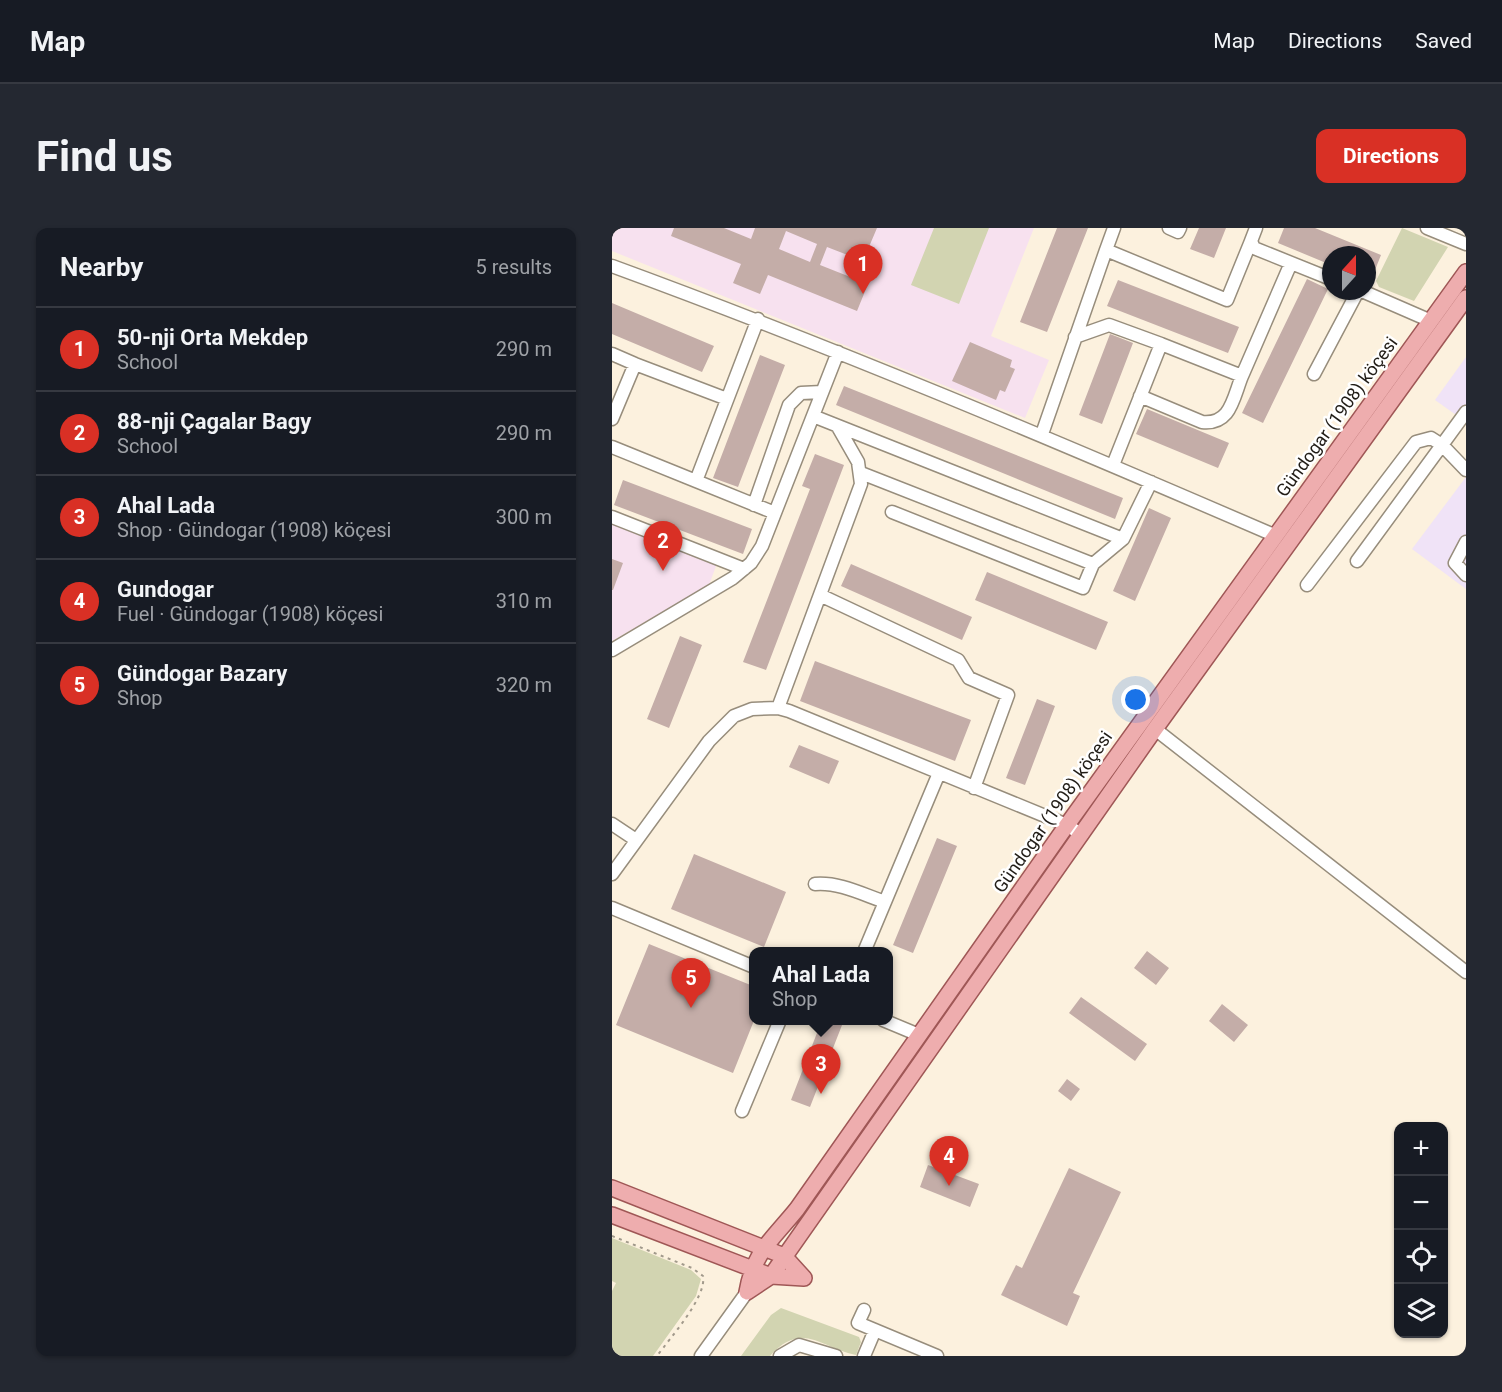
<!DOCTYPE html>
<meta charset="utf-8">
<style>
body{margin:0;font-family:Roboto,sans-serif;background:#242831;color:#f1f3f6}
.controls{position:absolute;right:18px;bottom:18px;display:grid;overflow:hidden;border-radius:12px;box-shadow:0 2px 4px #0004}
.controls button{width:54px;height:54px;display:grid;place-items:center;padding:0;border:0;border-bottom:2px solid #363941;background:#171b24;color:#f1f3f6;font:30px sans-serif}
.compass{position:absolute;left:710px;top:18px;width:54px;height:54px;border-radius:50%;background:#171b24;box-shadow:0 2px 4px #0004;rotate:21deg}
.you{position:absolute;left:524px;top:472px;width:21px;height:21px;margin:-15px;border:4px solid #fff;border-radius:50%;background:#1a73e8;box-shadow:0 0 0 9px #1a73e833}
.badge{display:grid;place-items:center;width:39px;height:39px;border-radius:50%;background:#d93025;color:#fff;font-size:20px;font-weight:700}
.pin{position:absolute;translate:-50% -50px;filter:drop-shadow(0 2px 3px #0008)}
.pin::after{content:'';position:absolute;top:32px;width:21px;height:18px;background:inherit;clip-path:polygon(0 0,100% 0,50% 100%)}
.popup{position:absolute;left:137px;top:719px;width:144px;height:78px;box-sizing:border-box;display:grid;place-content:center;border-radius:12px;background:#171b24;filter:drop-shadow(0 2px 4px #0005);font-size:20px;white-space:nowrap;color:#9ea1a6}
.popup b{font-size:22px;color:#f1f3f6}
.popup::after{content:'';position:absolute;left:50%;top:100%;margin-left:-12px;border:12px solid transparent;border-top-color:#171b24}
.list{margin:0;padding:0;list-style:none}
h2{display:flex;justify-content:space-between;align-items:center;height:78px;margin:0;padding:0 24px;font-size:26px}
h2 small{font-size:20px;font-weight:400;color:#9ea1a6}
.list li{display:grid;grid-template-columns:39px 1fr auto;gap:18px;align-items:center;box-sizing:border-box;height:84px;padding:0 24px;border-top:2px solid #363941}
.list b{display:block;font-size:22px;white-space:nowrap}
.list p{margin:0;font-size:20px;white-space:nowrap;color:#9ea1a6}
.list em{font-size:20px;font-style:normal;color:#9ea1a6}
.icon{flex:none;width:33px;height:33px;fill:none;stroke:currentColor;stroke-width:2;stroke-linecap:round;stroke-linejoin:round}
.map{position:relative;flex:none;width:854px;height:1128px;overflow:hidden;border-radius:12px}
header{display:flex;align-items:center;gap:36px;box-sizing:border-box;height:84px;padding:0 30px;background:#171b24;border-bottom:2px solid #363941}
header strong{font-size:28px}
nav{display:flex;gap:33px;margin-inline-start:auto;font-size:21px}
.intro{display:flex;align-items:center;justify-content:space-between;box-sizing:border-box;height:144px;padding:0 36px}
h1{margin:0;font-size:42px}
.button{padding:15px 27px;border-radius:12px;background:#d93025;color:#fff;font-size:21px;font-weight:700}
main{display:flex;gap:36px;padding:0 36px}
aside{flex:1;background:#171b24;border-radius:12px;box-shadow:0 2px 4px #0004}
.map>svg:first-child{display:block}
.industrial{fill:#f0e3f7}
.education{fill:#f7e1ef}
.green{fill:#d2d4b1}
.building{fill:#c4ada8;fill-rule:evenodd}
.lines{fill:none;stroke-linecap:round;stroke-linejoin:round}
.minor-casing{stroke:#978d7c;stroke-width:15}
.major-casing{stroke:#9f5756;stroke-width:18}
.path{stroke:#a1998b;stroke-width:2;stroke-dasharray:3 4.5;stroke-linecap:butt}
.minor{stroke:#fff;stroke-width:12}
.major{stroke:#eeadae;stroke-width:15}
.labels{text-anchor:middle;stroke-width:5;stroke-linejoin:round;paint-order:stroke}
.street-label{font-size:18px;fill:#211d17;stroke:#fff}
</style>
<header>
<strong>Map</strong>
<nav><a>Map</a><a>Directions</a><a>Saved</a></nav>
</header>
<div class="intro"><h1>Find us</h1><a class="button">Directions</a></div>
<main>
<aside>
<h2>Nearby<small>5 results</small></h2>
<ul class="list">
<li><span class="badge">1</span><div><b>50-nji Orta Mekdep</b><p>School</p></div><em>290 m</em></li>
<li><span class="badge">2</span><div><b>88-nji Çagalar Bagy</b><p>School</p></div><em>290 m</em></li>
<li><span class="badge">3</span><div><b>Ahal Lada</b><p>Shop · Gündogar (1908) köçesi</p></div><em>300 m</em></li>
<li><span class="badge">4</span><div><b>Gundogar</b><p>Fuel · Gündogar (1908) köçesi</p></div><em>310 m</em></li>
<li><span class="badge">5</span><div><b>Gündogar Bazary</b><p>Shop</p></div><em>320 m</em></li>
</ul>
</aside>
<div class="map">
<svg width="854" height="1128" viewBox="0 0 854 1128">
<rect width="100%" height="100%" fill="#fcf1de"/>
<path class="industrial" d="M854,129v65l-31,-22z
M854,249v112l-54,-40z"/>
<path class="education" d="M422,0l-43,108 58,24 -24,58 -413,-167v-23z
M0,288l107,42 -10,27 -97,56z"/>
<path class="green" d="M322,0h55l-30,76 -48,-19z
M790,0l46,19 -34,54 -35,-14 -3,-6z
M0,1010l79,32 10,9 -5,17 -43,60h-41v-65l4,-8 -4,-2z
M169,1080l78,29 2,5 -5,13c-35,-7 -54,-35 -86,1h-29l30,-41z"/>
<path class="building" d="M62,0h50l27,11 4,-11h122l-14,33 -36,-14 -7,18 48,19 -11,27 -89,-36 -8,19 -27,-11 8,-19 -70,-28zM174,3l31,13 -7,18 -31,-13z
M445,0h31l-41,104 -27,-10z
M587,0h27l-12,30 -24,-9z
M672,0h31l66,27 -12,30 -2,-1v-29h-36v10l-53,-22z
M695,51l21,10 -65,134 -21,-10z
M506,52l121,47 -11,26 -121,-47z
M0,75l102,43 -12,26 -90,-38z
M498,106l23,9 -31,81 -23,-9z
M358,114l42,18 -2,7 5,2 -10,23 -5,-2 -4,10 -44,-19z
M148,127l25,10 -47,122 -25,-9z
M232,158l279,112 -8,21 -279,-114z
M535,181l82,34 -11,25 -82,-34z
M203,226l29,11 -78,205 -23,-8 67,-173 -8,-3z
M11,252l129,49 -9,25 -129,-49z
M537,280l22,10 -36,83 -22,-10z
M0,331l11,4 -10,27h-1z
M239,336l121,53 -10,23 -121,-54z
M375,344l121,50 -12,28 -121,-50z
M68,408l22,9 -33,83 -22,-9z
M203,433l156,59 -16,41 -155,-60z
M425,471l18,7 -30,79 -19,-7z
M187,517l40,16 -10,23 -40,-17z
M325,610l20,8 -44,107 -20,-8z
M82,626l92,38 -22,55 -93,-38z
M37,716l104,42v37l-20,50 -117,-48z
M535,723l22,17 -13,17 -22,-17z
M469,769l66,47 -12,17 -66,-48z
M610,776l26,21 -14,17 -25,-21z
M210,792h22l-34,87 -19,-7z
M455,851l13,10 -9,12 -13,-10z
M316,937l51,19 -9,23 -50,-20z
M457,940l52,24 -48,101 7,3 -13,30 -66,-31 15,-30 6,3z"/>
<g class="lines">
<g class="minor-casing">
<path id="minor" d="M502,0l-8,22 121,50 24,-59
M557,0l9,4 2,-4
M644,0l-5,13 3,7 77,31
M815,0l39,16
M0,38c224,82 444,175 664,270
M750,63l69,30
M463,109l34,-12 52,19
M0,126l23,10 -23,55
M23,136l92,35
M702,146l44,-83
M528,168l62,26c29,3 31,-24 40,-46
M201,188l310,123
M430,206l64,-184
M0,219l84,34 62,-162
M501,237l48,-121 81,32 49,-113
M249,245l232,91
M84,253l79,32
M142,277l35,-100 12,-12 21,-1
M280,284l191,76 10,-24 30,-25 28,-57
M0,289l132,52
M854,314l-11,21 11,12
M745,333l85,-116 24,25
M695,357l109,-143 15,-4 11,7 24,-33
M210,368l136,64 11,18 39,17 -34,93
M0,422l121,-72 18,-15 11,-17 76,-194
M166,480l83,-224 -3,-22 -20,-35
M543,501l311,243
M0,596l24,16
M0,646l97,-133 25,-25 18,-7 26,-1 11,3 278,114 15,10
M203,656c24,-2 47,10 70,18
M0,680l142,59
M252,724l75,-179
M271,792l36,15
M130,883l38,-91
M252,1082l-6,13 79,33
M89,1128l46,-64
M168,1128l19,-11 37,11
M252,1128l11,-26"/>
</g>
<g class="major-casing">
<path id="major" d="M0,960l172,68 20,22
M0,987l159,61 33,2
M135,1064c7,-41 25,-52 50,-83l270,-384 399,-553
M135,1064l24,-16 384,-547 311,-431"/>
</g>
<path class="path" d="M0,1008l80,32 11,8c4,21 -33,62 -46,80"/>
<use href="#minor" class="minor"/>
<use href="#major" class="major"/>
</g>
<g class="labels">
<g class="street-label">
<text transform="translate(725 189) rotate(-54)" y="6">Gündogar (1908) köçesi</text>
<text transform="translate(441 584) rotate(-55)" y="6">Gündogar (1908) köçesi</text>
</g>
</g>
</svg>
<div class="controls">
<button>+</button>
<button>−</button>
<button><svg class="icon" aria-label="locate" viewBox="0 0 24 24"><circle cx="12" cy="12" r="6"/><path d="M12 2v4M12 18v4M2 12h4M18 12h4"/></svg></button>
<button><svg class="icon" aria-label="layers" viewBox="0 0 24 24"><path d="M12 4l9 5-9 5-9-5zM3 14l9 5 9-5"/></svg></button>
</div>
<svg class="compass" viewBox="-18 -18 36 36"><path d="M0-13l5 13h-10z" fill="#e53935"/><path d="M0 13l5-13h-10z" fill="#9ea1a6"/></svg>
<div class="you"></div>
<div class="pin badge" style="left:251px;top:66px">1</div>
<div class="pin badge" style="left:51px;top:343px">2</div>
<div class="pin badge" style="left:209px;top:866px">3</div>
<div class="popup"><b>Ahal Lada</b>Shop</div>
<div class="pin badge" style="left:337px;top:958px">4</div>
<div class="pin badge" style="left:79px;top:780px">5</div>
</div>
</main>
